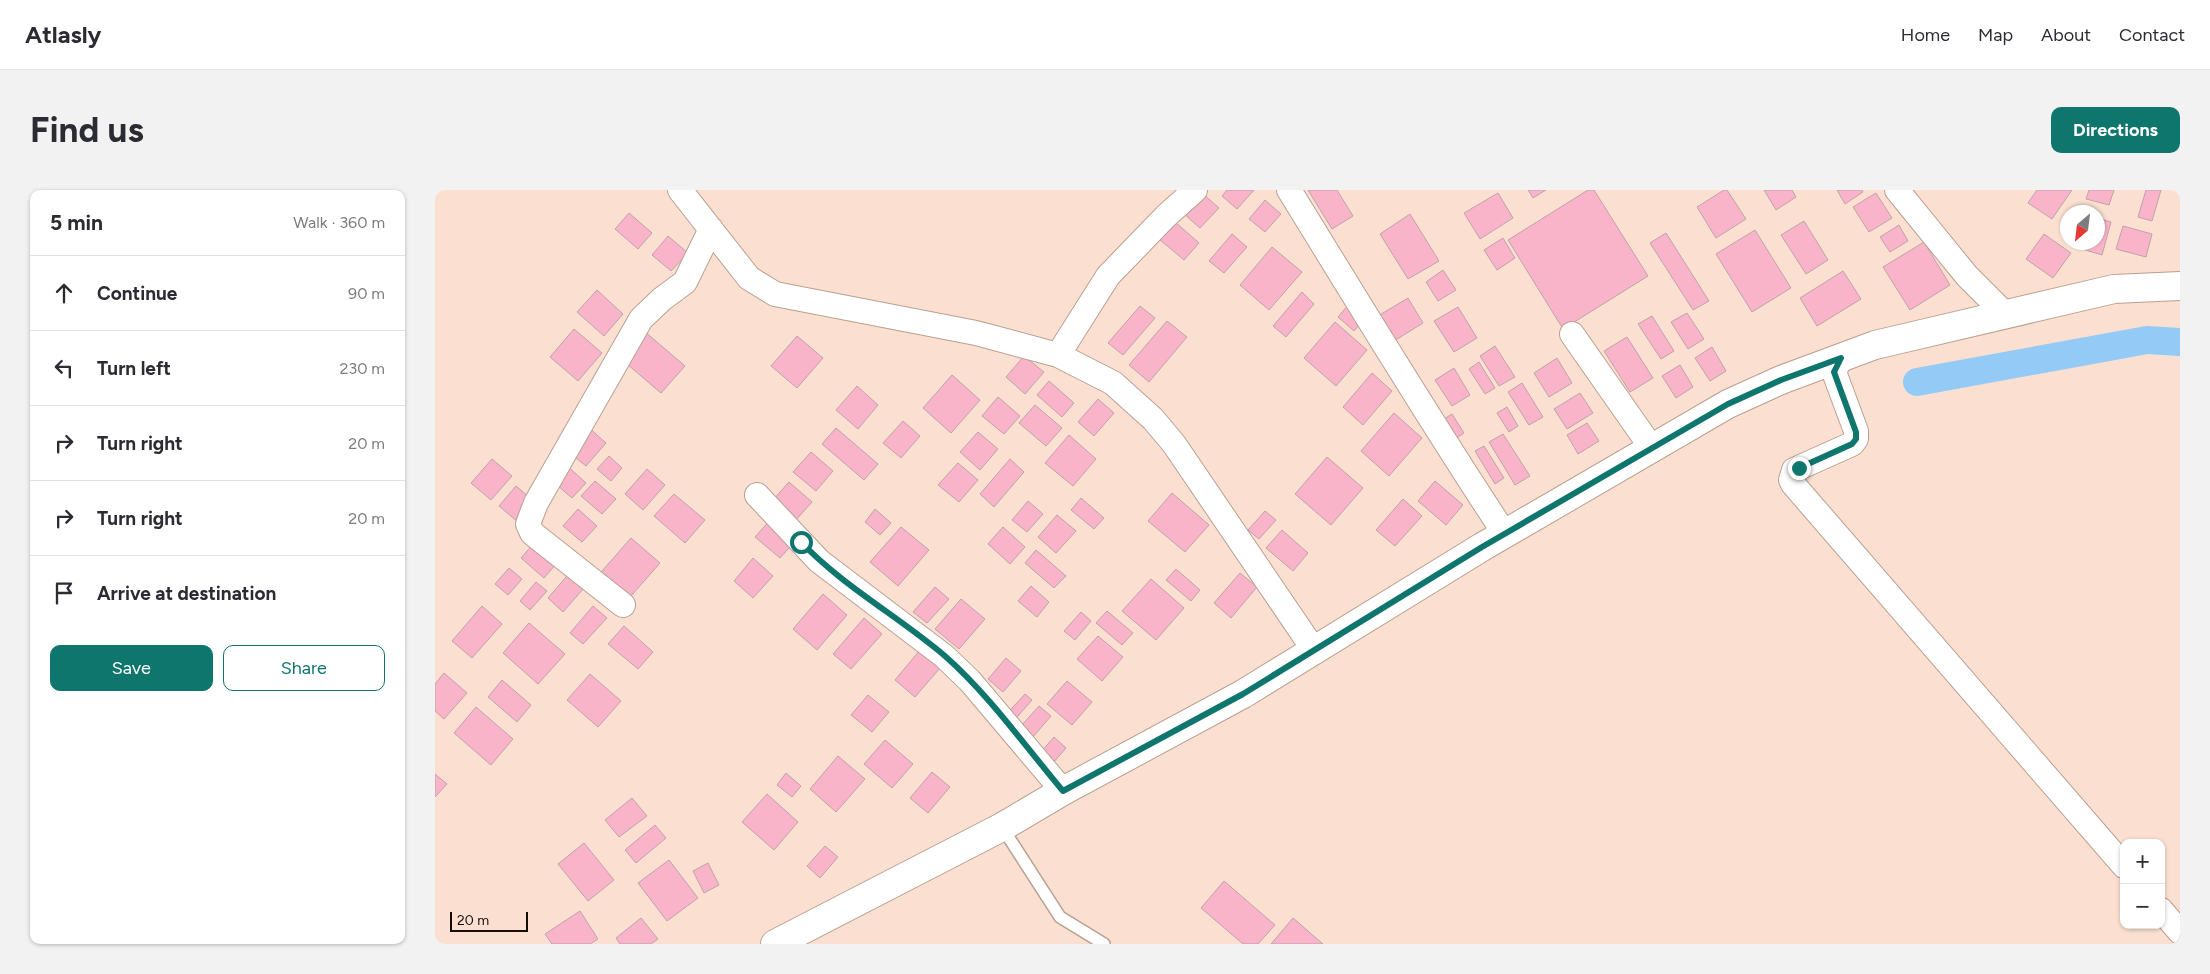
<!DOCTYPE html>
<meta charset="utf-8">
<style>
body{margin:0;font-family:Figtree,sans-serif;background:#f2f2f3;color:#2b2b33}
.controls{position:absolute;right:15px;bottom:15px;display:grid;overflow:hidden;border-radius:10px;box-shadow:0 1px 4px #0004}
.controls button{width:45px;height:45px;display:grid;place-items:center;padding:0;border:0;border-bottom:1px solid #e1e1e2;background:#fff;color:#2b2b33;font:25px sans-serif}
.compass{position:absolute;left:1625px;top:15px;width:45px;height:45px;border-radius:50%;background:#fff;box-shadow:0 1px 4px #0004;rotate:208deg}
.scale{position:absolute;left:15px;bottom:12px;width:78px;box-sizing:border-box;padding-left:5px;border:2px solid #150c07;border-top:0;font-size:14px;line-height:18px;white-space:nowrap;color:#150c07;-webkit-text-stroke:4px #fbe0d1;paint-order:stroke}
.stop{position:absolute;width:15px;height:15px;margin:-11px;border:4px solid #0f766e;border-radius:50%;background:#fff}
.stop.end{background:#0f766e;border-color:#fff;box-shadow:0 1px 5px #0008}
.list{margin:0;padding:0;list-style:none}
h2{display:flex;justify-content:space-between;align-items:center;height:65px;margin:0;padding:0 20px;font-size:21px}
h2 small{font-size:16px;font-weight:400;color:#7c7c81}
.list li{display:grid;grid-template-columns:32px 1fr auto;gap:15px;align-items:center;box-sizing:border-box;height:75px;padding:0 20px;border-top:1px solid #e1e1e2}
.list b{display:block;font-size:19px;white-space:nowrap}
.list em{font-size:16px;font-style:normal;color:#7c7c81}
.actions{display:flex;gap:10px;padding:15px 20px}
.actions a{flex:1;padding:11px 0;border:1px solid #0f766e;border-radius:10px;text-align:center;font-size:18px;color:#0f766e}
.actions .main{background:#0f766e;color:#fff}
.icon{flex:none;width:28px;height:28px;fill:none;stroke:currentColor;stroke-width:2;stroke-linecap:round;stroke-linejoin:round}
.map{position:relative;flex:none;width:1745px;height:754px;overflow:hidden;border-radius:10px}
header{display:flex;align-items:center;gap:30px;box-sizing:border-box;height:70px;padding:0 25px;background:#fff;border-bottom:1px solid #e1e1e2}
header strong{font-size:24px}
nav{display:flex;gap:28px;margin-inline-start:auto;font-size:18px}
.intro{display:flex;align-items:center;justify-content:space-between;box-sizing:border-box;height:120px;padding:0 30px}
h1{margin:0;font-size:35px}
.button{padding:12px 22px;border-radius:10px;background:#0f766e;color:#fff;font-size:18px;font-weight:700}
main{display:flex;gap:30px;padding:0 30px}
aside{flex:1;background:#fff;border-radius:10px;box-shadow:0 1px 4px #0004}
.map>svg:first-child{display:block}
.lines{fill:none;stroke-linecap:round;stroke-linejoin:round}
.canal{stroke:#93cbf6;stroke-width:28}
.building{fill:#f9b4c9;stroke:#bfa2aa}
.lane-casing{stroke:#b9a091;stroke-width:14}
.street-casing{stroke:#b9a091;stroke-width:26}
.secondary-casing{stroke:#b9a091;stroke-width:30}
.lane{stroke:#fff;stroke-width:11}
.street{stroke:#fff;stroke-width:24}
.secondary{stroke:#fff;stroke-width:28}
.route{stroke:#0f766e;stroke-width:6}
</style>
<header>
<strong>Atlasly</strong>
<nav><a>Home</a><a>Map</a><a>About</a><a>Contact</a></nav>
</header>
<div class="intro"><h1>Find us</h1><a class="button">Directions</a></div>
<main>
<aside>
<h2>5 min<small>Walk · 360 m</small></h2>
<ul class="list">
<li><svg class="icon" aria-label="ahead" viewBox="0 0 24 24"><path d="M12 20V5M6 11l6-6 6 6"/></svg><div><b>Continue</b></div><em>90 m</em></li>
<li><svg class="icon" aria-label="left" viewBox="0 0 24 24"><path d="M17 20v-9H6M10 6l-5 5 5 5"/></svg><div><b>Turn left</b></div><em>230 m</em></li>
<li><svg class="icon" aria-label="right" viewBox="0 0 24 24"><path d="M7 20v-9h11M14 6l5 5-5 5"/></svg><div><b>Turn right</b></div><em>20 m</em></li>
<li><svg class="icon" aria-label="right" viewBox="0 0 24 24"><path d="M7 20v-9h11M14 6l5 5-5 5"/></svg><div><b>Turn right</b></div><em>20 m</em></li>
<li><svg class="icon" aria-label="arrive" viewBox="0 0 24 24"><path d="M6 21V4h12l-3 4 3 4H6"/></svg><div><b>Arrive at destination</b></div></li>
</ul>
<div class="actions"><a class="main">Save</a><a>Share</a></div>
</aside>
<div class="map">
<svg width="1745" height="754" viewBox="0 0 1745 754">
<rect width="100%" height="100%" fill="#fbe0d1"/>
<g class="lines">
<path class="canal" d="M1482,192l230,-42 33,2"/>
</g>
<path class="building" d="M792,0h27l-17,19 -15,-13z
M873,0h29l16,26 -21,13z
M1093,0h18l-13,8z
M1153,0h6l54,86 -85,53 -55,-89z
M1289,0h3l19,29 -30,19 -19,-31z
M1329,0h28l4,7 -20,13z
M1402,0h25l1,2 -18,12z
M1602,0h35l-20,29 -24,-16z
M1654,0h25l-5,15 -23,-6z
M1711,0h15l-9,31 -14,-4z
M767,3l17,15 -19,20 -16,-14z
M1063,3l15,25 -33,21 -16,-26z
M1441,3l16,25 -23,14 -16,-25z
M830,10l16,14 -16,18 -16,-13z
M194,23l23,20 -14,16 -23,-20z
M975,24l29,47 -31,18 -28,-45z
M1662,28l14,4 -9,33 -26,-8 1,-5h20z
M739,31l25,22 -15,17 -25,-21z
M1369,31l24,39 -22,14 -25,-39z
M1464,35l9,16 -18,11 -10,-15z
M1688,36l29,8 -6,23 -30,-8z
M1320,40l36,58 -39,24 -36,-58z
M1231,43l43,68 -16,9 -43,-67z
M797,44l15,13 -23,26 -15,-12z
M1609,44l27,19 -18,25 -27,-19z
M233,46l20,17 -17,18 -19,-16z
M1068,48l12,20 -18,12 -13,-20z
M1489,52l26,43 -40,25 -27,-43z
M837,57l30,25 -33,38 -29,-25z
M1008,80l13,20 -18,11 -12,-19z
M1408,81l18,28 -44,27 -17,-28z
M162,100l26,24 -19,22 -27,-24z
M867,102l12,12 -28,33 -13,-11z
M973,108l15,25 -29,18 -16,-25z
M915,113l16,14 -12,14 -16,-14z
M705,116l15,12 -32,37 -15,-12z
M1023,117l19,31 -23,14 -20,-31z
M1252,123l17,26 -16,10 -17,-27z
M1217,126l22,35 -13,8 -23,-35z
M732,131l20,16 -38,45 -20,-17z
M900,132l32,28 -31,36 -32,-28z
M139,139l28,24 -24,28 -28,-24z
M209,141l41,35 -24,27 -41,-35z
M362,146l26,22 -26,30 -26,-22z
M1192,147l26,41 -23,14 -26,-41z
M1060,156l20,31 -16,9 -19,-30z
M1277,157l14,24 -16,10 -15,-23z
M589,166l20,16 -19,22 -19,-17z
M1122,168l15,25 -23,14 -15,-24z
M1044,172l16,26 -10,6 -16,-25z
M1245,175l13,22 -17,11 -14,-22z
M1019,178l16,27 -18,11 -17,-26z
M937,183l20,18 -29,34 -20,-18z
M517,185l28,25 -29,33 -28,-25z
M614,191l25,22 -12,14 -25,-22z
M1087,193l21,34 -14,8 -21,-33z
M422,196l21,19 -20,24 -22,-19z
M1145,203l13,20 -26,16 -13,-20z
M563,207l22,19 -16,18 -22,-18z
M663,209l16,14 -20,23 -16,-14z
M600,215l27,23 -16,18 -27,-23z
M1072,217l11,19 -9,6 -12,-19z
M959,223l28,25 -33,38 -28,-25z
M1017,224l12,19 -15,10 -13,-19z
M468,231l17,15 -19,22 -18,-15z
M1152,233l12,18 -21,13 -11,-19z
M152,236l19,17 -20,23 -20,-16z
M401,238l42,36 -14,16 -42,-36z
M543,242l20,17 -18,21 -20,-18z
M1068,244l27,42 -15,9 -26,-43z
M634,245l27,24 -23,27 -28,-23z
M1049,256l20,32 -9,6 -20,-33z
M376,262l22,19 -17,20 -23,-19z
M174,266l13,12 -11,13 -14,-12z
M892,267l36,31 -32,37 -36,-31z
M57,269l20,17 -21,24 -20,-17z
M575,269l14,13 -30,35 -14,-13z
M129,273l22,20 -14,15 -22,-19z
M523,273l20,17 -19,22 -21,-17z
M212,279l18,16 -22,25 -18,-16z
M160,291l21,18 -14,15 -21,-18z
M1000,291l28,24 -17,20 -28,-24z
M354,292l23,20 -17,19 -23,-20z
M81,296l19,16 -17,20 -19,-16z
M737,303l37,32 -24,27 -37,-31z
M239,304l31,26 -20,23 -31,-27z
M646,308l23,20 -10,11 -23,-19z
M968,309l19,17 -27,30 -19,-16z
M593,311l15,13 -16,18 -15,-12z
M143,319l19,17 -15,16 -19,-16z
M440,319l16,14 -11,12 -15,-13z
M830,321l11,9 -17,19 -11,-9z
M622,325l19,16 -20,22 -18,-16z
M336,329l25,21 -16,18 -25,-21z
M466,337l28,23 -31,36 -28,-24z
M568,337l22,20 -15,17 -22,-20z
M847,340l26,23 -15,18 -27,-23z
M196,348l29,25 -36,41 -29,-25z
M99,353l23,20 -13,15 -23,-20z
M601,360l30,26 -12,12 -29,-25z
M318,368l20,18 -20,22 -19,-17z
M74,378l13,11 -14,16 -13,-11z
M741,379l24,21 -9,11 -25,-21z
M805,383l17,14 -26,31 -17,-15z
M132,386l16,13 -20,23 -15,-14z
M716,389l33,29 -28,32 -34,-29z
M101,392l11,9 -17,19 -10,-9z
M596,396l18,16 -12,15 -19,-16z
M500,397l14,12 -22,24 -14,-11z
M388,404l24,21 -30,35 -24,-21z
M526,409l24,20 -26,30 -24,-20z
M47,416l20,18 -30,34 -20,-17z
M158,416l14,12 -24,26 -13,-11z
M672,421l26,22 -11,12 -26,-22z
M646,422l10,9 -16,19 -11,-9z
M429,428l18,16 -31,35 -18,-15z
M94,433l36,31 -27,30 -35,-31z
M189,436l29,26 -15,17 -30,-25z
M663,446l25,21 -21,24 -25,-22z
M485,460l20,18 -25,29 -20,-17z
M571,468l15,13 -18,21 -15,-13z
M9,483l23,20 -23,26 -9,-8v-27z
M155,484l31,27 -23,26 -31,-27z
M67,490l29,25 -14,17 -29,-25z
M632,491l25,21 -20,23 -25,-21z
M590,504l7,6 -22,25 -8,-6z
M433,505l21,17 -17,20 -21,-17z
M604,516l12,10 -25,29 -13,-10z
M41,517l37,32 -22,26 -37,-32z
M619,547l12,11 -20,23 -12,-11z
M450,550l28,24 -21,24 -28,-24z
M403,566l27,23 -29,33 -26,-23z
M497,582l18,15 -22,26 -18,-15z
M351,583l15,13 -9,11 -15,-12z
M0,584l12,10 -12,13z
M332,604l31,28 -24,28 -32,-28z
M197,608l15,18 -28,21 -14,-17z
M220,635l11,13 -30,25 -11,-13z
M149,653l30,37 -26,21 -30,-37z
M390,656l13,11 -18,21 -13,-12z
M234,670l29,38 -31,23 -29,-38z
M273,673l11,22 -15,8 -11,-22z
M789,691l51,44 -17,19h-15l-42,-36z
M145,721l18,28 -8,5h-38l-7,-10z
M206,728l17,21 -7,5h-31l-4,-6z
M858,728l30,26h-52z"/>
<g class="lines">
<g class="lane-casing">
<path id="lane" d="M567,637l58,90 44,27"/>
</g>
<g class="street-casing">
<path id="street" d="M245,0l69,88 26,16 201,39 82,22 55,28 40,36 21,25 140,206
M854,0c71,115 141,231 216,344
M1462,0l70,86 38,38
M1137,144l79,113
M623,165l50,-79 58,-60 29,-26
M1406,168l-7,14 22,59v8l-4,5 -58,26 -3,10 2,4 331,382
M322,305l62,66 125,95 26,25 93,110
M188,415l-91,-72 -4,-9 8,-21 105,-184 21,-20 23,-17 26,-53
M1726,720l19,22"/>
</g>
<g class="secondary-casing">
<path id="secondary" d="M340,754l227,-117 61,-36 180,-97 239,-147 246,-143 53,-24 94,-35 239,-56 66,-3"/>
</g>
<use href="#lane" class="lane"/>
<use href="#street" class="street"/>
<use href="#secondary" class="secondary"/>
</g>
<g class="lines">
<path class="route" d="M366,352c43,45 97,74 144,114 44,39 80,90 118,135l180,-97 239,-147 246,-143 53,-24 60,-22 -7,14 22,60v7l-4,5 -53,24"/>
</g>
</svg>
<div class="controls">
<button>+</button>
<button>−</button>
</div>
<svg class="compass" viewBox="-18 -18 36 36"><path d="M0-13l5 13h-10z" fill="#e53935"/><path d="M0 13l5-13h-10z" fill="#7c7c81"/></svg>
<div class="scale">20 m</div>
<div class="stop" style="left:366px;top:352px"></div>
<div class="stop end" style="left:1364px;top:278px"></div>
</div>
</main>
